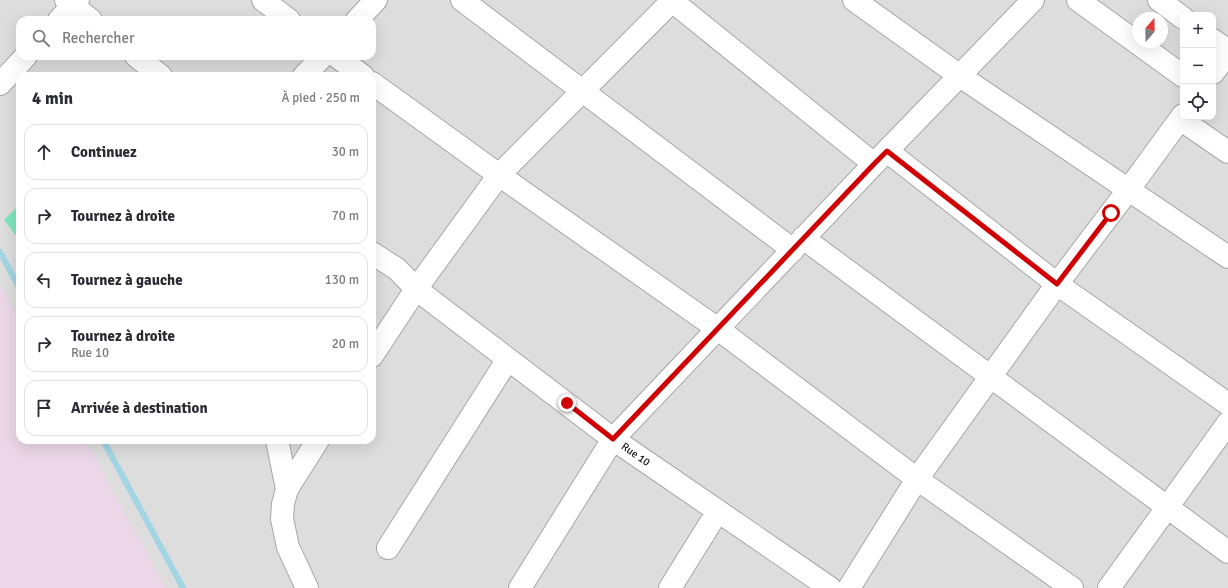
<!DOCTYPE html>
<html lang="fr">
<meta charset="utf-8">
<style>
body{margin:0;font-family:Signika,sans-serif;background:#f7f7f7;color:#2b2b33}
.controls{position:absolute;right:12px;top:12px;display:grid;overflow:hidden;border-radius:8px;box-shadow:0 4px 16px #0002}
.controls button{width:36px;height:36px;display:grid;place-items:center;padding:0;border:0;border-bottom:1px solid #e1e1e2;background:#fff;color:#2b2b33;font:20px sans-serif}
.compass{position:absolute;left:1132px;top:12px;width:36px;height:36px;border-radius:50%;background:#fff;box-shadow:0 4px 16px #0002;rotate:20deg}
.stop{position:absolute;width:12px;height:12px;margin:-9px;border:3px solid #d00003;border-radius:50%;background:#fff}
.stop.end{background:#d00003;border-color:#fff;box-shadow:0 1px 4px #0008}
.list{margin:0;padding:0;list-style:none}
h2{display:flex;justify-content:space-between;align-items:center;height:52px;margin:0;padding:0 16px;font-size:17px}
h2 small{font-size:13px;font-weight:400;color:#7c7c81}
.list li{display:grid;grid-template-columns:26px 1fr auto;gap:12px;align-items:center;box-sizing:border-box;height:56px;margin:0 8px 8px;padding:0 8px;border:1px solid #e1e1e2;border-radius:12px}
.list b{display:block;font-size:15px;white-space:nowrap}
.list p{margin:0;font-size:13px;white-space:nowrap;color:#7c7c81}
.list em{font-size:13px;font-style:normal;color:#7c7c81}
.icon{flex:none;width:22px;height:22px;fill:none;stroke:currentColor;stroke-width:2;stroke-linecap:round;stroke-linejoin:round}
.map{position:relative;flex:none;width:1228px;height:588px;overflow:hidden}
.search{position:absolute;background:#fff;box-shadow:0 4px 16px #0002;left:16px;top:16px;width:360px;height:44px;display:flex;align-items:center;gap:10px;box-sizing:border-box;padding:0 14px;border-radius:12px;color:#7c7c81;font-size:15px}
.panel{position:absolute;background:#fff;box-shadow:0 4px 16px #0002;left:16px;top:72px;width:360px;height:372px;border-radius:12px}
.map>svg:first-child{display:block}
.residential{fill:#dedddd;fill-rule:evenodd}
.industrial{fill:#ebd7e7}
.pitch{fill:#7de7bd}
.lines{fill:none;stroke-linecap:round;stroke-linejoin:round}
.stream{stroke:#a2d5e3;stroke-width:6}
.minor-casing{stroke:#a7a7a7;stroke-width:24}
.minor{stroke:#fff;stroke-width:22}
.route{stroke:#d00003;stroke-width:5}
.labels{text-anchor:middle;stroke-width:3;stroke-linejoin:round;paint-order:stroke}
.street-label{font-size:11px;fill:#202020;stroke:#fff}
</style>
<div class="map">
<svg width="1228" height="588" viewBox="0 0 1228 588">
<rect width="100%" height="100%" fill="#f1ede5"/>
<path class="residential" d="M0,0h1228v588h-1228zM1183,15h30v102h-30zM1138,18h24v24h-24zM20,20h352v36h-352zM20,76h352v364h-352z"/>
<path class="industrial" d="M0,285l20,37v118h65l81,148h-166z"/>
<path class="pitch" d="M20,204v37l-16,-21z"/>
<g class="lines">
<path class="stream" d="M0,252l20,37
M103,440l80,148"/>
<g class="minor-casing">
<path id="minor" d="M66,0l25,20
M263,0l26,20
M462,0l331,250
M854,0l106,76 268,181
M1078,0l105,76
M1159,0l24,18
M672,1l202,163
M59,20l19,-20
M357,20l19,-20
M1213,40l15,11
M136,56l25,20
M336,56l27,20
M1213,73l15,-20
M304,76l19,-20
M372,83l127,92 219,154 199,150 155,109
M0,84l26,-28
M1180,119l48,33
M887,151l170,133 171,120
M803,238l425,314
M372,253l25,16 19,20 197,150 217,149
M372,356l44,-67 83,-114 174,-175
M277,440l10,49
M388,548l120,-189
M307,588l-19,-41 -6,-28 1,-15 4,-15 31,-49
M520,588l93,-149 261,-275 159,-164
M670,588l48,-77
M849,588l68,-109 140,-195 72,-95 54,-74
M1109,588l119,-165"/>
</g>
<use href="#minor" class="minor"/>
</g>
<g class="lines">
<path class="route" d="M567,403l46,36 261,-275 13,-13 170,133 54,-71"/>
</g>
<g class="labels">
<g class="street-label">
<text transform="translate(636 454) rotate(35)" y="4">Rue 10</text>
</g>
</g>
</svg>
<div class="controls">
<button>+</button>
<button>−</button>
<button><svg class="icon" aria-label="locate" viewBox="0 0 24 24"><circle cx="12" cy="12" r="6"/><path d="M12 2v4M12 18v4M2 12h4M18 12h4"/></svg></button>
</div>
<svg class="compass" viewBox="-18 -18 36 36"><path d="M0-13l5 13h-10z" fill="#e53935"/><path d="M0 13l5-13h-10z" fill="#7c7c81"/></svg>
<div class="stop" style="left:1111px;top:213px"></div>
<div class="stop end" style="left:567px;top:403px"></div>
<div class="search"><svg class="icon" aria-label="search" viewBox="0 0 24 24"><circle cx="10" cy="10" r="6"/><path d="M15 15l6 6"/></svg>Rechercher</div>
<section class="panel">
<h2>4 min<small>À pied · 250 m</small></h2>
<ul class="list">
<li><svg class="icon" aria-label="ahead" viewBox="0 0 24 24"><path d="M12 20V5M6 11l6-6 6 6"/></svg><div><b>Continuez</b></div><em>30 m</em></li>
<li><svg class="icon" aria-label="right" viewBox="0 0 24 24"><path d="M7 20v-9h11M14 6l5 5-5 5"/></svg><div><b>Tournez à droite</b></div><em>70 m</em></li>
<li><svg class="icon" aria-label="left" viewBox="0 0 24 24"><path d="M17 20v-9H6M10 6l-5 5 5 5"/></svg><div><b>Tournez à gauche</b></div><em>130 m</em></li>
<li><svg class="icon" aria-label="right" viewBox="0 0 24 24"><path d="M7 20v-9h11M14 6l5 5-5 5"/></svg><div><b>Tournez à droite</b><p>Rue 10</p></div><em>20 m</em></li>
<li><svg class="icon" aria-label="arrive" viewBox="0 0 24 24"><path d="M6 21V4h12l-3 4 3 4H6"/></svg><div><b>Arrivée à destination</b></div></li>
</ul>
</section>
</div>
